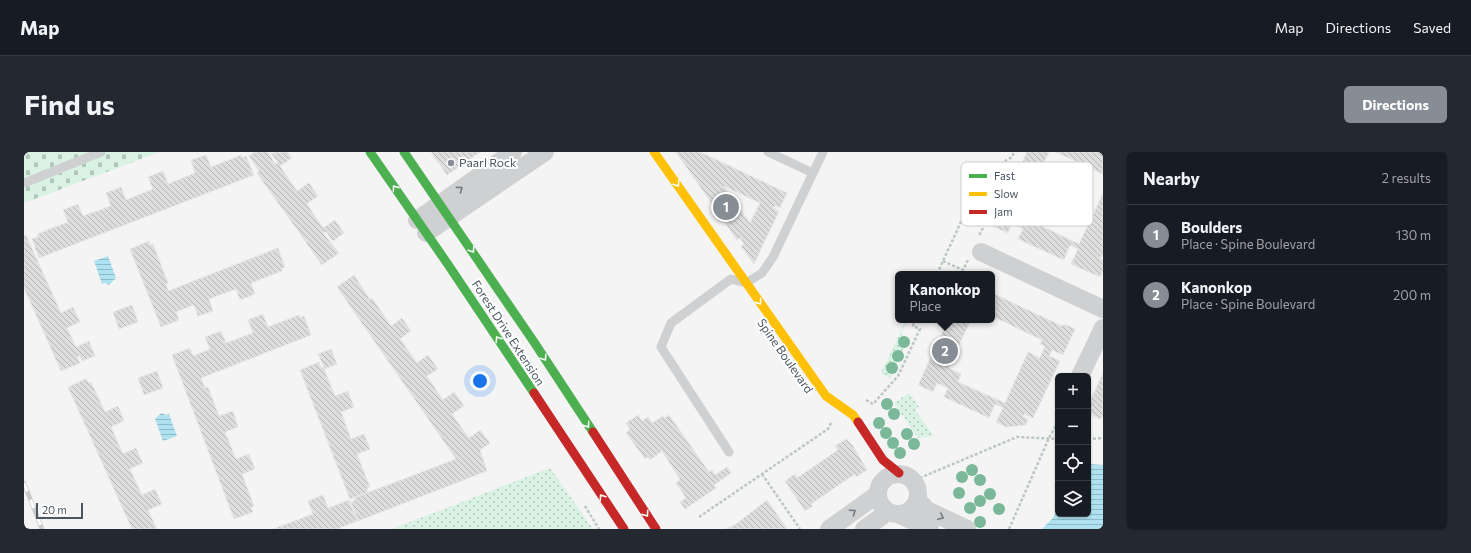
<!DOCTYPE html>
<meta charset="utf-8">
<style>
body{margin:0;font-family:Commissioner,sans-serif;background:#242831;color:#f1f3f6}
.controls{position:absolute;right:12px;bottom:12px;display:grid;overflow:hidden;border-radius:6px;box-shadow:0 1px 3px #0004}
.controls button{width:36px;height:36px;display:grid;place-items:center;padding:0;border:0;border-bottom:1px solid #363941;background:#171b24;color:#f1f3f6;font:20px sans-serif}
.scale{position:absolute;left:12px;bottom:10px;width:47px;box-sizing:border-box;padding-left:4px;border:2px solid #4a5661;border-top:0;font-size:11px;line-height:14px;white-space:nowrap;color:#4a5661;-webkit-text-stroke:3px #fff;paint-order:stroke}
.you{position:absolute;left:456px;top:229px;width:14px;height:14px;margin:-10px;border:3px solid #fff;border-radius:50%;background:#1a73e8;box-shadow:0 0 0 6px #1a73e833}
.badge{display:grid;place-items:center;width:26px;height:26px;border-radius:50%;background:#868d94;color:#fff;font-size:13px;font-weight:700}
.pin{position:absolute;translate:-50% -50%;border:2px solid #fff;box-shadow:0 1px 4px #0006}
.popup{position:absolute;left:871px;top:119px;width:100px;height:52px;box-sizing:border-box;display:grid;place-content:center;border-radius:6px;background:#171b24;filter:drop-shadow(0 1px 3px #0005);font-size:13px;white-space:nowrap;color:#9ea1a6}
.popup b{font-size:15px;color:#f1f3f6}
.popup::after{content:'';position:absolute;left:50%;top:100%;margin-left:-8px;border:8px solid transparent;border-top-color:#171b24}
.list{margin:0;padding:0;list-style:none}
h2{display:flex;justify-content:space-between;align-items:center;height:52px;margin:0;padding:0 16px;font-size:17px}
h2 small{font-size:13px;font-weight:400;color:#9ea1a6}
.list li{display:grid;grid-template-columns:26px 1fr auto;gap:12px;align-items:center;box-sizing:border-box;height:60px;padding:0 16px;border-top:1px solid #363941}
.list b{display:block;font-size:15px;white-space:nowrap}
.list p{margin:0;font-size:13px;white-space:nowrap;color:#9ea1a6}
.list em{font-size:13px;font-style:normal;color:#9ea1a6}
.icon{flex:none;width:22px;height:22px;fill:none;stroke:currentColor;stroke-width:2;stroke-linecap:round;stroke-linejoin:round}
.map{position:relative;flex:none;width:1079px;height:377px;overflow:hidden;border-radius:6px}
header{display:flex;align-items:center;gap:24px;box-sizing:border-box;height:56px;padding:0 20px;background:#171b24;border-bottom:1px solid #363941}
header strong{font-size:19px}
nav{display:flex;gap:22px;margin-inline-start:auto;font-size:14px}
.intro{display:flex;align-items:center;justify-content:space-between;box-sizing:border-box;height:96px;padding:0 24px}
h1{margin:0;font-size:28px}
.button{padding:10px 18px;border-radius:6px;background:#868d94;color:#fff;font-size:14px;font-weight:700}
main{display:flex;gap:24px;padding:0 24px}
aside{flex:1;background:#171b24;border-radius:6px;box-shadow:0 1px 3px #0004}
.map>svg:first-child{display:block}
.grass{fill:url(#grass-dots)}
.cemetery{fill:url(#cemetery-stones)}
.water{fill:url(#water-rules)}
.building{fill:url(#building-back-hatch);stroke:#e5e6e7;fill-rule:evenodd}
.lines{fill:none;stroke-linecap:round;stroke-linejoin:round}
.path{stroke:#bcc7c4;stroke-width:2.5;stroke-dasharray:3 2;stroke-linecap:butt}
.lane{stroke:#ced0d2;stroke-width:9}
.street{stroke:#ced0d2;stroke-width:18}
.fast{stroke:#4caf50;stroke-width:9}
.slow{stroke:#ffc107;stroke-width:9}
.jam{stroke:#c62828;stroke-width:9}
.rail-casing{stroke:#c9cacc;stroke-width:4.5}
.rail{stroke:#fff;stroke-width:3;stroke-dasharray:9;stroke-linecap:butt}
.tree{fill:#7ab899}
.oneway{stroke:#f6fbf6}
.oneway2{stroke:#727b83}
.poi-dot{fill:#868d94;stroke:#fff;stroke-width:1.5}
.labels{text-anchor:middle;stroke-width:4;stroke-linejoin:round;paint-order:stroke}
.poi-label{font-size:12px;fill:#4a5661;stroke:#fff;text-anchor:start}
.street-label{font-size:12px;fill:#4a5661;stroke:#fff}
.key{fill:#fff;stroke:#c9ccd0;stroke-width:1}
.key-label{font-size:11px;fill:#4a5661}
</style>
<header>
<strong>Map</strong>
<nav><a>Map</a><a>Directions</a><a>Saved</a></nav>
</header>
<div class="intro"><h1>Find us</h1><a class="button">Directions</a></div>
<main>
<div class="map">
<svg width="1079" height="377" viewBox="0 0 1079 377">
<defs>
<pattern id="grass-dots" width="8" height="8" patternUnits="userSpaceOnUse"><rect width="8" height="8" fill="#d9f2e3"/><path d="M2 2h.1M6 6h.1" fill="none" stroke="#b2c7bb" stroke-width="1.8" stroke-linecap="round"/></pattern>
<pattern id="cemetery-stones" width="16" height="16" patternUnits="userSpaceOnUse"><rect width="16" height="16" fill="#d9f2e3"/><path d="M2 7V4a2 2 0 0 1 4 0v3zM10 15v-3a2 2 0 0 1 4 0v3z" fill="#b2c7bb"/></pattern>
<pattern id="water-rules" width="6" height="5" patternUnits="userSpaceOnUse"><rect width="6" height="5" fill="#aee2f0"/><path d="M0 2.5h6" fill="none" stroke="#90bac6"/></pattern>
<pattern id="building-back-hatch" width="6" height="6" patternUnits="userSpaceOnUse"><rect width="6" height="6" fill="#ddddde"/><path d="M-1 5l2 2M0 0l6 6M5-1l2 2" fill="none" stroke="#b5b6b7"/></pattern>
</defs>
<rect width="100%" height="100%" fill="#f4f4f4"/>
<path class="grass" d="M882,168h2l-7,14 7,4 -18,40 -9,-5z
M885,241l10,14 -4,3 19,26 -16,2 -24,-35z
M526,316l43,61h-201z"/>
<path class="cemetery" d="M0,0h136l-136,51z"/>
<path class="water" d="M84,104l8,22 -7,7 -4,-2 -3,1 -8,-23z
M137,261l5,2 3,-1 8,22 -14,5 -8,-22z
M1064,312l15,1v64h-61l10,-10 6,-10v5h30z"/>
<path class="building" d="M231,0h13l7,12 3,-1 -7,-10 16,-1 5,6 -12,8 17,25 12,-8 9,13 -11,8 16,24 12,-8 9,13 -11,8 -7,-9 -3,1 16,20 -17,12 -65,-92 2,-2 -10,-15z
M407,0h49l-33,23z
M652,0h24l87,41 -7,15 -5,-2 -2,2 6,3 -25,53 -13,-18 3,-2 -4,-6 -3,2zM700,34l36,17 -10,20z
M1003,0h22l-26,57 13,6 -3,7 46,22 24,-51v64l-2,-1 -1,3 3,1v10l-3,7 -29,-13 7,-15 -8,-4 -6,15 -46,-21 5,-10 -11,-5 -4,9 -16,-7z
M1032,0h47v22z
M182,3l5,12 30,-12 1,3 4,-2 8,19 -215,83 -7,-19 6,-2 -1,-3 31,-12 -5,-12 15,-6 5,12 28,-10 -5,-13 15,-6 5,13 27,-11 -5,-12 15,-6 5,13 27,-11 -4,-13z
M2,83l35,78 12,-6 7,15 -13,6 9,19 13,-6 6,15 -13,5 -2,-5 -3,1 3,6 -19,8 -37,-83v-52z
M125,89l1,4 3,-1 15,39 -2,1 2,7 110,-43 7,19 -4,2 1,2 -31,12 4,11 -15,6 -4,-11 -27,10 4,12 -15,5 -4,-11 -18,7 3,8 -18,7 -31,-78z
M330,123l16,25 2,-2 19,28 11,-8 9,13 -11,8 17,24 11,-8 10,14 -11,7 16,24 11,-8 10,14 -12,8 17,24 11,-8 10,13 -10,7 7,21 -129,50 -7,-19 4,-1 -1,-3 102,-39 -119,-172z
M968,141l70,33 2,-2 11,5 -12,26 -11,-5 -3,6 11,5 -27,57 -9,-4 -1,3 5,2 -2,6 -20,2 -10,-5 7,-14 -8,-4 -6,14 -45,-21 4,-9 -11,-5 -4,9 -15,-7 30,-65h23l-23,48 13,6 -3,8 47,21 23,-51 12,6 5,-12 -5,-2 2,-4 -50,-24z
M108,153l6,17 -19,7 -6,-17z
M239,162l5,13 31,-12 1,3 4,-2 7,19 -110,43 4,10 3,-1 11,29 14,-5 5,16 -13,5 11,27 13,-5 6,15 -13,5 12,32 -3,2 2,4 -19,7 -62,-164 18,-7 3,8 17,-7 -5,-12 16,-6 5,12 27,-10 -5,-13z
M307,197l6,15 -13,5 11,27 13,-5 6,16 -13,5 10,27 13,-5 6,15 -13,5 13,33 -3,1 1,4 -18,7 -50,-129 19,-8 2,6 3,-1 -6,-13z
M133,219l6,17 -19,7 -6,-17z
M1079,221v43l-3,3 -12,-6v-8z
M62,227l3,4 2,-1 14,30 13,-6 6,15 -13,6 12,27 13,-6 7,15 -13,6 12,26 13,-6 7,15 -14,6 9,19h-25l-64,-142z
M614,263l4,6 6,-4 4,6 11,-7 2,2 4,-3 40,57 3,-2 3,5 12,-8 4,6 -17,12 2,3 -31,21 -5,-7 6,-4 -10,-15 4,-4 -18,-28 -12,9 -2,-3 -3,2 -19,-26 4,-4 -4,-6z
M822,287l7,7 14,24 -11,7 -1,-3 -44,30 2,2 -8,5 -20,-30 10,-7 2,4 41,-28 -3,-4z
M299,343l5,13 21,-8 8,21 -20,8h-64l40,-15 -5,-13z
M743,348l20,29h-61l10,-5z"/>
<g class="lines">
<path class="path" d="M951,41l20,10 -16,33
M919,109l20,9 5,-10
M913,122l46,-100 29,-17 2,-5
M842,248l7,4 25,-28 22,-47 -7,-3 2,-6
M1064,287l15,-1
M738,322l38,55
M891,328l102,-43 41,2
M561,354l14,23
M675,365l129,-88 4,-8
M985,377l40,-91 9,-16"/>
<path class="lane" d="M789,21l10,-21
M0,31l77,-31
M705,300l-68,-105 10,-24 60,-44 15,4 16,-10 11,-16 40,-84 -45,-21"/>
<path class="street" d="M393,68l96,-68
M402,81l119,-81
M957,100l122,57
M1056,224l23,-48
M854 342a20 20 0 1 1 40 0a20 20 0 1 1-40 0Z
M894,348l9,10 40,19
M874,362l32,15
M805,377l49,-35
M840,377l24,-17"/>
<path class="fast" d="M346,0l77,111 87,130
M380,0l130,190 59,90"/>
<path class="slow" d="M630,0l172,244 27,19 5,7"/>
<path class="jam" d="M510,241l90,136
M834,270l25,38 16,13
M569,280l63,97"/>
<g class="rail-casing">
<path id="rail" d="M0,331l18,46"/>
</g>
<use href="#rail" class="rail"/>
</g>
<g class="tree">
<circle cx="880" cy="190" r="6"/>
<circle cx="874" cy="204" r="6"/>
<circle cx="868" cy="216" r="6"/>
<circle cx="863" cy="252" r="6"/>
<circle cx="870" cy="262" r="6"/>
<circle cx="855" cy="271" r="6"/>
<circle cx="862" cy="281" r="6"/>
<circle cx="883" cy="282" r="6"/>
<circle cx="869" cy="291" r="6"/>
<circle cx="890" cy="292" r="6"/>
<circle cx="876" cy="301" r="6"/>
<circle cx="948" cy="318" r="6"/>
<circle cx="938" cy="325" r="6"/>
<circle cx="956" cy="328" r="6"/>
<circle cx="935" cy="341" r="6"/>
<circle cx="966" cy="342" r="6"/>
<circle cx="956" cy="349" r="6"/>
<circle cx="946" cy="356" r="6"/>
<circle cx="975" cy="357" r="6"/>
<circle cx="956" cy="370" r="6"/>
</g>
<defs><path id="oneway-chevron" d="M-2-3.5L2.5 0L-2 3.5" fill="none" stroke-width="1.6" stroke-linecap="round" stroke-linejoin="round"/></defs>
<g class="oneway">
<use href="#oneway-chevron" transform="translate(653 32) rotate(55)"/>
<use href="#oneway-chevron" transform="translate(371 36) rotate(-125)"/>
<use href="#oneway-chevron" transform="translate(448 98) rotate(56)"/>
<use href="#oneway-chevron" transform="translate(735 150) rotate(55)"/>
<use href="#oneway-chevron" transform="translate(474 187) rotate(-123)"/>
<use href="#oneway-chevron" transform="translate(520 206) rotate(57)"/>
<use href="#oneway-chevron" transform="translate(563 273) rotate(57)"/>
<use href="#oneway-chevron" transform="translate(578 345) rotate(-124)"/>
<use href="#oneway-chevron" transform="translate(622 362) rotate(55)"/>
</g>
<g class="oneway2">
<use href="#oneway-chevron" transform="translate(436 37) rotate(-36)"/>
<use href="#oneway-chevron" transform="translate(829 360) rotate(-35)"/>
<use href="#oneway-chevron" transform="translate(917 365) rotate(25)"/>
</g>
<circle class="poi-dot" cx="427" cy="11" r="4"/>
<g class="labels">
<g class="poi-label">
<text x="435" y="15">Paarl Rock</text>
</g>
<g class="street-label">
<text transform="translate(484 181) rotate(57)" y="4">Forest Drive Extension</text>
<text transform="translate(761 204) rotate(55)" y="4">Spine Boulevard</text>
</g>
</g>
<rect x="937" y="10" width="132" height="64" rx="6" class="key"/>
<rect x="945" y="22" width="18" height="4" fill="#4caf50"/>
<rect x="945" y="40" width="18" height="4" fill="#ffc107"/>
<rect x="945" y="58" width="18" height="4" fill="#c62828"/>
<g class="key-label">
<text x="970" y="28">Fast</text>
<text x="970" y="46">Slow</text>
<text x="970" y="64">Jam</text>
</g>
</svg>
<div class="controls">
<button>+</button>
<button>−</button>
<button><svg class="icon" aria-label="locate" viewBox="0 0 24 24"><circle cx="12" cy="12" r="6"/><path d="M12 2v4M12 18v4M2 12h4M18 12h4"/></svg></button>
<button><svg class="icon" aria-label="layers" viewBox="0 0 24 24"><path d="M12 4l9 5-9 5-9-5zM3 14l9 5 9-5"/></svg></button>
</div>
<div class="scale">20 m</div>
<div class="you"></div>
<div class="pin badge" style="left:702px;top:55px">1</div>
<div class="pin badge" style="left:921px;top:199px">2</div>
<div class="popup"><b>Kanonkop</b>Place</div>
</div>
<aside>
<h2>Nearby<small>2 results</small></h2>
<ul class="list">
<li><span class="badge">1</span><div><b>Boulders</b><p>Place · Spine Boulevard</p></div><em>130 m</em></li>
<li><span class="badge">2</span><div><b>Kanonkop</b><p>Place · Spine Boulevard</p></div><em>200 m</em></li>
</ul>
</aside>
</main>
